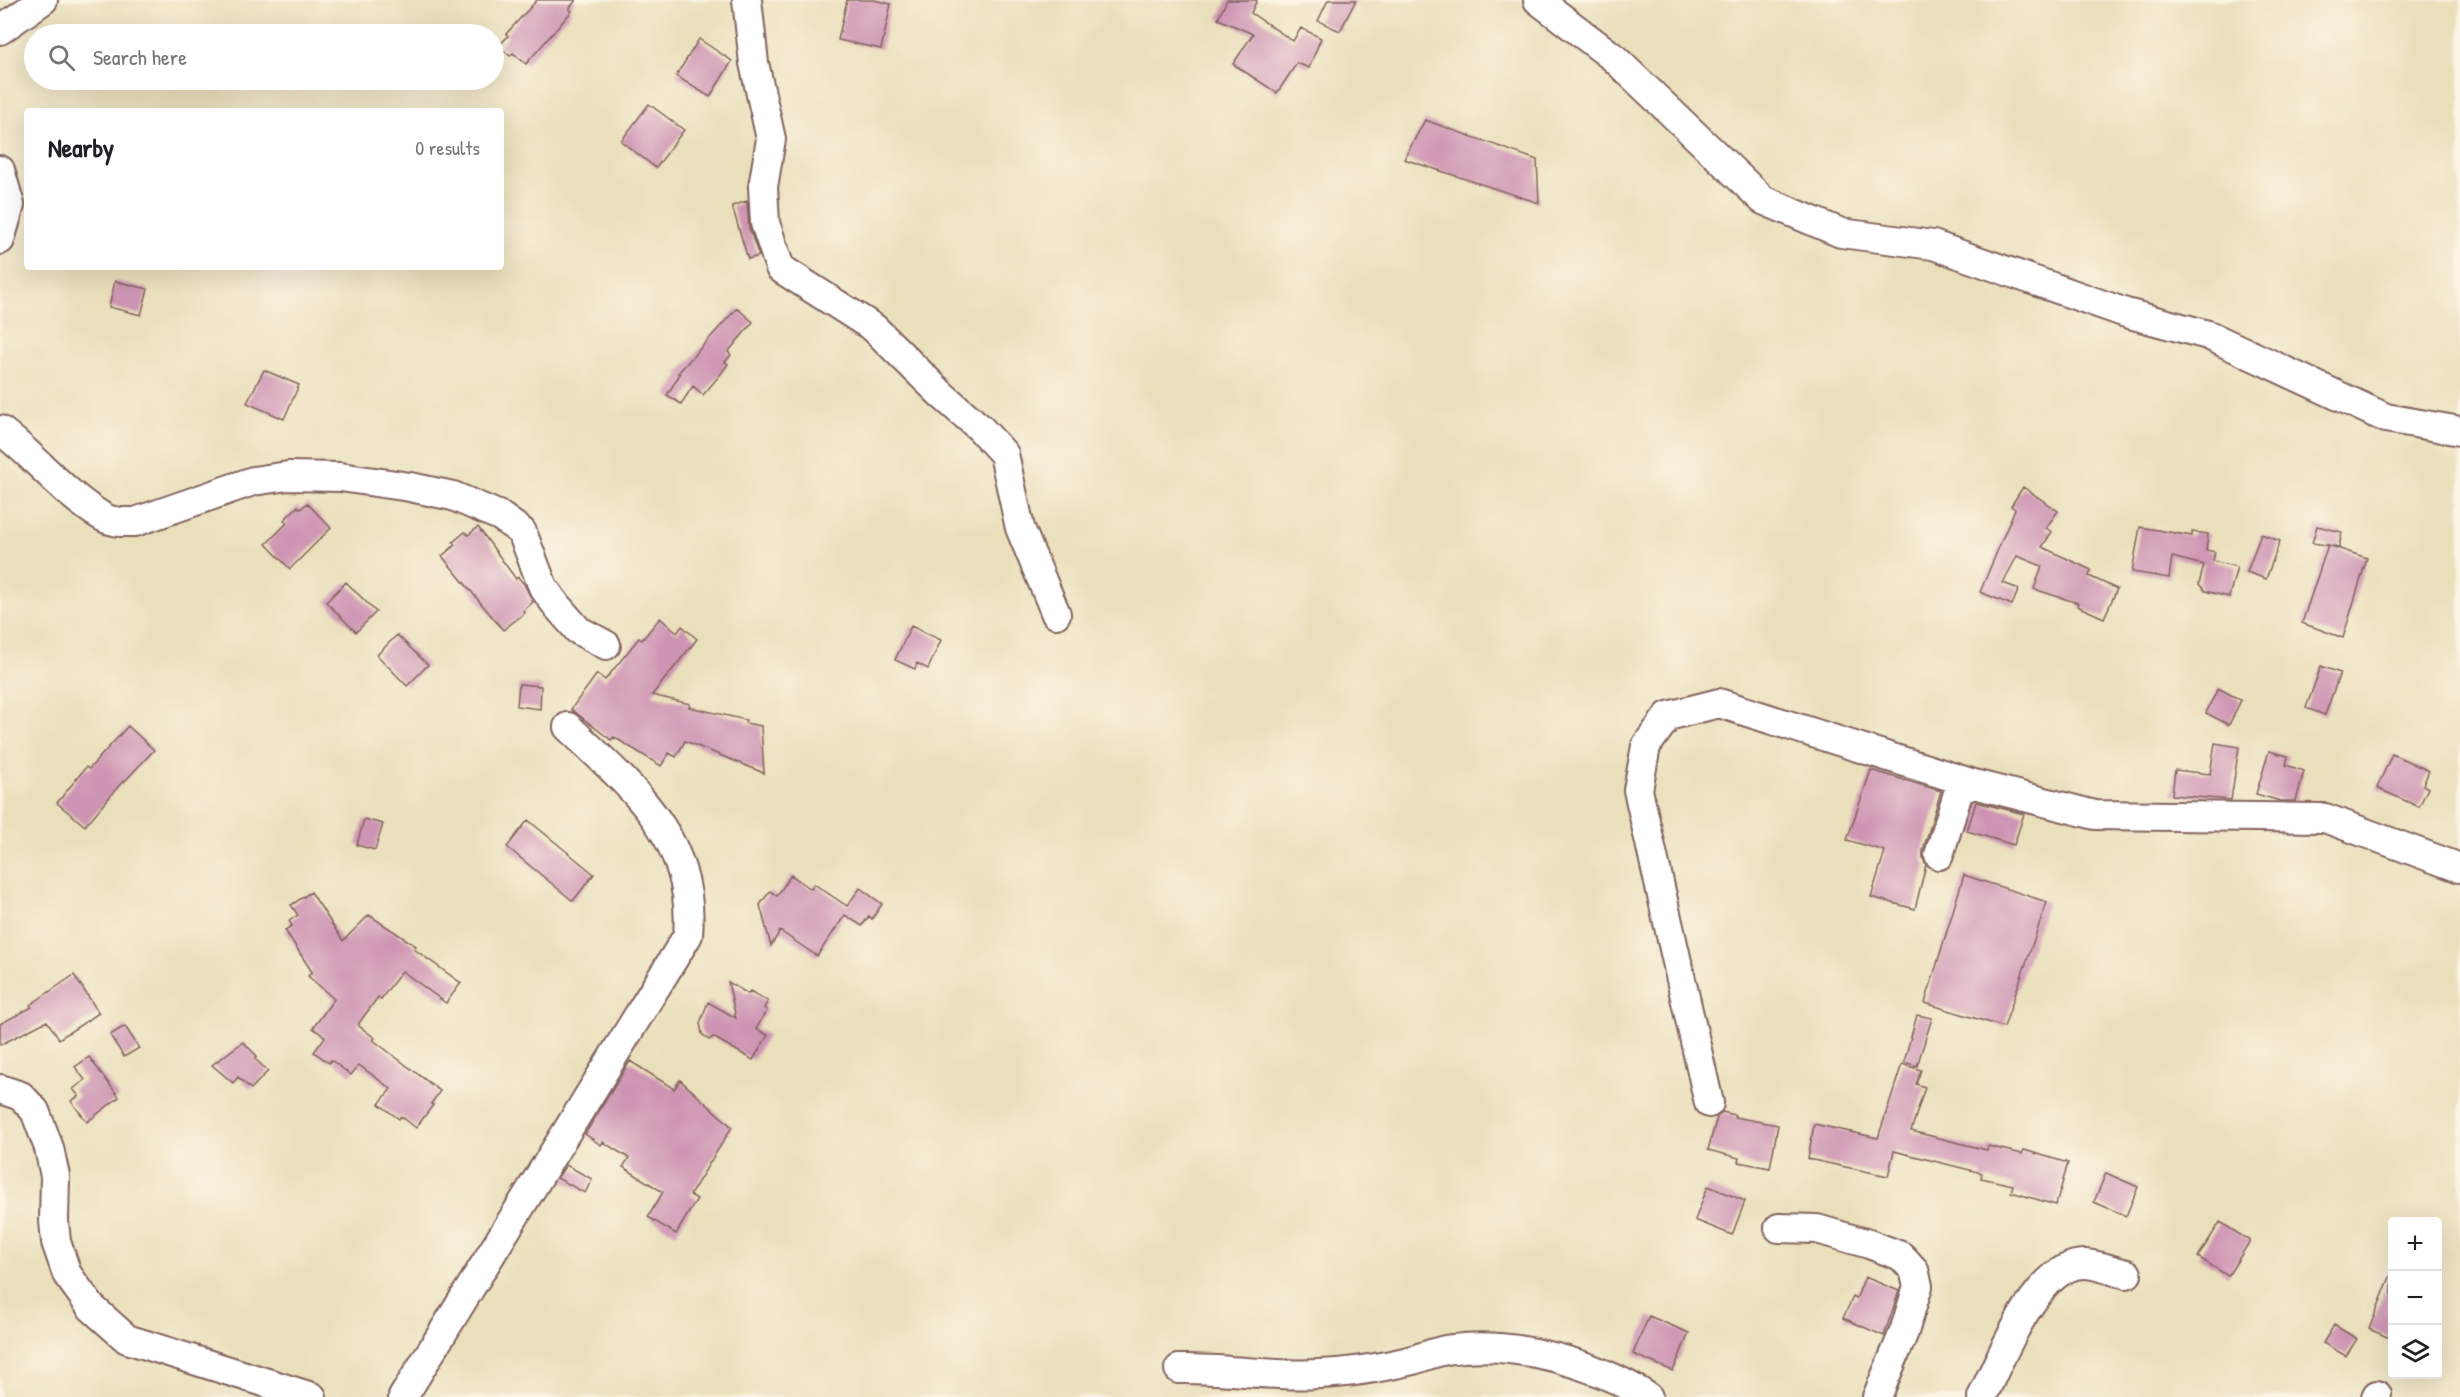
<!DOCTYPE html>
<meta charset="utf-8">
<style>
body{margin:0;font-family:"Patrick Hand",sans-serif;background:#f6f6f6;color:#202124}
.controls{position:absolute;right:18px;bottom:18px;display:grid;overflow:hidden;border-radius:6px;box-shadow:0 6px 24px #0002}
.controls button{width:54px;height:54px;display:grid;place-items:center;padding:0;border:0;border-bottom:2px solid #e0e0e0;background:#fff;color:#202124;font:30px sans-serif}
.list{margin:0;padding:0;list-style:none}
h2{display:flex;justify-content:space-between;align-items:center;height:78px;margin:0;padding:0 24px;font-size:26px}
h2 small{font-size:20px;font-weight:400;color:#757577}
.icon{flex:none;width:33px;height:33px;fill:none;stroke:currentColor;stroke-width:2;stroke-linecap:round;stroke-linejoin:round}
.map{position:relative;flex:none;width:2460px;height:1397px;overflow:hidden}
.search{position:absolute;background:#fff;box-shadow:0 6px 24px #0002;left:24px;top:24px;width:480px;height:66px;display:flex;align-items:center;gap:15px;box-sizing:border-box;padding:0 21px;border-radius:33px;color:#757577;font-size:22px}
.panel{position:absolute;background:#fff;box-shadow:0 6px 24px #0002;left:24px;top:108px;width:480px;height:162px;border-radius:6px}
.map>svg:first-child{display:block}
.building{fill:#ce94b3}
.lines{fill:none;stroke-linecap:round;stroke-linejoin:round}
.minor-casing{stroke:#82625d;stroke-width:32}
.minor{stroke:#fff;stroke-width:28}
</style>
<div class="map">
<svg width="2460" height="1397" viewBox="0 0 2460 1397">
<rect width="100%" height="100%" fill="#fcf5e5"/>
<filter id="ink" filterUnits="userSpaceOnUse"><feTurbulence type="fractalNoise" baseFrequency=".0167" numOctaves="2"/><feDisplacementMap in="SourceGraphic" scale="12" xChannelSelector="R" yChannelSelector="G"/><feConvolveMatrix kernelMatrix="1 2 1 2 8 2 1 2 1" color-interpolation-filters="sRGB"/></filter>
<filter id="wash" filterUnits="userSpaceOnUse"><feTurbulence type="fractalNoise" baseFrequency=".008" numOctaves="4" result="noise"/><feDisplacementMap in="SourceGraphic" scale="24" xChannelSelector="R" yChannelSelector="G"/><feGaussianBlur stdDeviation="1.35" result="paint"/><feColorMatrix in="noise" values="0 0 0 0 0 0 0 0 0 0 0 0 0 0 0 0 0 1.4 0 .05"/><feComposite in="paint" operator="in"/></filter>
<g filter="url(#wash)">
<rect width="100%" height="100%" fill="#eadfbb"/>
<g id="blocks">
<path class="building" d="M537,0h39l-7,9 3,2 -46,53 -13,-11 -3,3 -11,-10 9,-10 -2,-2z
M847,0h27l17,4 -10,45 -43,-9z
M1227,0h30l-6,13 42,28 8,-13 20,10 -12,30 -12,-5 -20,30 -44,-29 20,-30 -35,-15z
M1328,0h28l-16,31 -22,-10z
M699,39l33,22 -22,36 -34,-21z
M649,104l35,26 -28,38 -35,-27z
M1425,120l112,40 2,43 -135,-44z
M747,201l2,27 10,28 -11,3 -16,-53z
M115,281l33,8 -7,26 -32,-8z
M737,308l16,14 -25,30 3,3 -6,7 3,2 -8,11 -17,20 -10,-9 -12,18 -14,-9 13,-21 -2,-1z
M264,370l35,15 -15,34 -37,-16z
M2023,487l35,24 -12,17 6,4 -10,15 49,23 -2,6 28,13 -13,29 -27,-12 1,-3 -44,-14 8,-23 -25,-10 -14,27 16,6 -7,16 -32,-13 35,-83 -4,-3z
M307,503l24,25 -41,41 -24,-25 21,-21 -3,-3 14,-14 3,3z
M2317,526l25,6 -3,15 -27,-4z
M478,527l38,52 2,-2 6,7 9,18 -10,9 2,2 -22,17 -61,-74 13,-11 -2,-3 12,-10 3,3z
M2140,527l52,9v-4l16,2 -2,16 9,2 -2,9 24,6 -8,30 -24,-6 -6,-7 5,-19 -32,-8 -3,21 -37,-6z
M2261,534l19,7 -14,38 -19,-7z
M2328,545l39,13 -24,80 -41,-15z
M346,582l30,30 -20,20 -30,-30z
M660,618l17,15 5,-7 15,13 -45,56 38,9 -1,3 57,13 -1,3 16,3 3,47 -79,-32 -9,16 -7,-4 -8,13 -47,-29 -3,3 -40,-31 26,-35 8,6 34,-42 3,2z
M911,626l30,14 -13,29 -11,-6 -2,6 -20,-9z
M397,635l31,30 -21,21 -30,-31z
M2321,666l19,7 -15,42 -19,-7z
M519,684l22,2 -1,23 -23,-3z
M2218,688l23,12 -12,25 -23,-12z
M128,726l26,24 -30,32 -1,-1 -38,45 -28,-23 29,-36 3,2z
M2215,743l24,4 -8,53 -59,-5 3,-25 35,4z
M2269,751l19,5 -2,9 18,6 -8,30h-16l-24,-7z
M2392,754l37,17 -6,14 5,3 -9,19 -42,-19z
M1871,770l70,21 -18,59v8l3,7 -11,44 -44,-12 14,-46 -38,-11z
M1976,802l48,12 -10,31 -47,-14z
M364,819l19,5 -8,26 -18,-5z
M528,820l66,54 -21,27 -66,-54z
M791,875l20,14 3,-5 33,22 13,-18 22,16 -10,15 -3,-3 -7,10 -17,-11 -28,41 -37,-25 -9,15 -11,-41 10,-14 7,5z
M1964,875l83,27 -43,125 -79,-24z
M311,892l32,49 26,-26 47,31 -2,3 47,34 -15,20 -44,-32 -21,28 -3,-2 -19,26v3l16,12 -2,2 67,51 -9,13 2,1 -17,23 -15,-12 -2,3 -20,-15 12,-15 -32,-24 -8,10 -20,-15 -2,3 -15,-11 11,-15 -12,-9 21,-29 -26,-23 4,-4 -27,-42 7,-4 -3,-5 9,-6 -7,-10z
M74,975l25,38 -40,26 -12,-18 -47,24v-21l32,-17 -2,-2z
M728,982l20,12 2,-3 18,10 -4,7 3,2 -11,19 12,6 -15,25 -40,-23 -4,3 -7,-6 -2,-11 8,-21 28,16z
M1917,1015l15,3 -15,48 -13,-4z
M125,1026l14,22 -15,9 -14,-22z
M243,1042l14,14 -2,3 13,12 -17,18 -13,-12 -5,6 -21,-18z
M89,1057l30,40 -32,25 -16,-21 8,-5 -6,-7 12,-9 -10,-13z
M630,1061l44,28 6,-9 52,47 -42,68 7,4 -21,35 -28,-17 15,-25 -40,-25 6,-9 -26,-16 -2,3 -16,-11z
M1902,1064l19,6 -5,14 9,3 -14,44 76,19 1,-4 34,8 2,-4 44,13 -12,42 -45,-13 2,-7 -32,-7 1,-5 -88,-22 -6,25 -80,-17 6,-35 64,14z
M1722,1112l13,3 -1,2 44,8 -8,43 -32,-6 1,-4 -31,-8 9,-33z
M566,1165l26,14 -7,14 -28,-15z
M2106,1173l32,14 -12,29 -32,-14z
M1708,1186l37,15 -13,34 -37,-15z
M2220,1222l30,19 -22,35 -30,-19z
M2392,1272v67l-23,-10z
M1865,1277l34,14 -15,45 -41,-18 10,-21 3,2z
M1649,1316l40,17 -16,38 -40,-17z
M2334,1325l23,14 -11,17 -23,-13z"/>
</g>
</g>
<g filter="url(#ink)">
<use href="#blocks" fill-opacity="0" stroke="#82625d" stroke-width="1.5"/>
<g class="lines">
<g class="minor-casing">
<path id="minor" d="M747,0l7,63 17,76 -8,48 2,36 15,45 94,60 68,67 38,33 24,26 16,74 36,86
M1538,0l76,58 149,142 78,33 92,12 193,68 82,22 178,83 74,13
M0,30l43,-30
M0,170l10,35 -10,35
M0,430c35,26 65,65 103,87 10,6 21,5 32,5l118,-41 35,-5 52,1 70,10 43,9 47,20 22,16 21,55 14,19 21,24 28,15
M1939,855l20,-65 15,-6 121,31 230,3 135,50
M0,1089l21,7 14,15 14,37 6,28 -1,45 2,21 11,32 24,33 36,32 185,58
M1709,1103l-71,-313 8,-44 22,-30 51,-13 255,81
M1779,1228l38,1 52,15 32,12 13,14 4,16 -14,46 -27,65
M1179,1369c46,-1 93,8 140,5 31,-1 65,-7 94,-14 13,-4 26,-10 40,-11 62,-8 142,14 195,48
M403,1397l285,-462c8,-97 -56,-147 -120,-208
M1982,1397c18,-37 56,-136 104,-133 13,1 28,7 41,10
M2376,1397l1,-2"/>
</g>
<use href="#minor" class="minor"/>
</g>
</g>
</svg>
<div class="controls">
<button>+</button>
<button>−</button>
<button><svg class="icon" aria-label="layers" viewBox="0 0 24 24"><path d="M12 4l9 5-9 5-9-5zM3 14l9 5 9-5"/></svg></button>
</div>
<div class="search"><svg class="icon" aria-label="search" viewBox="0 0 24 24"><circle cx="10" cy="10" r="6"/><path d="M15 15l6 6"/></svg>Search here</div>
<section class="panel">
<h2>Nearby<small>0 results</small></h2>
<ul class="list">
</ul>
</section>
</div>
